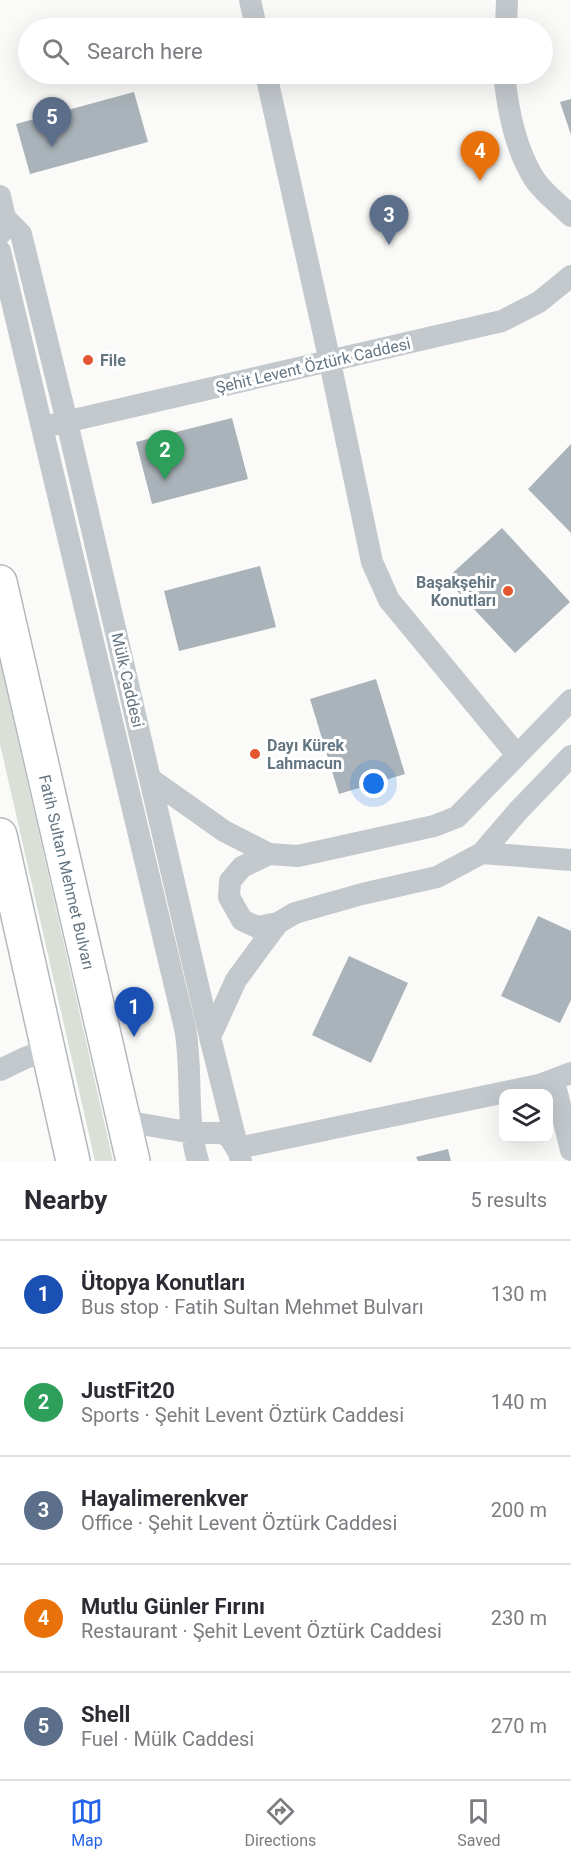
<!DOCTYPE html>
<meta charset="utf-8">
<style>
body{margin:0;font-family:Roboto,sans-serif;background:#f2f2f3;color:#2b2b33}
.controls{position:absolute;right:18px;bottom:18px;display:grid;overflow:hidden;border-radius:12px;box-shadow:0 6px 24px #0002}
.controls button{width:54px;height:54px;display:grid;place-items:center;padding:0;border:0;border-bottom:2px solid #e1e1e2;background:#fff;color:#2b2b33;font:30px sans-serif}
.you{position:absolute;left:374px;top:784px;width:21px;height:21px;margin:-15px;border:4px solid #fff;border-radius:50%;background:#1a73e8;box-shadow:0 0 0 9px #1a73e833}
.badge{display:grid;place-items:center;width:39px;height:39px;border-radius:50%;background:#2563eb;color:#fff;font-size:20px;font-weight:700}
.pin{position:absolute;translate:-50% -50px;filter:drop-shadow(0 2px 3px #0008)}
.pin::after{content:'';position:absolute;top:32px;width:21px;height:18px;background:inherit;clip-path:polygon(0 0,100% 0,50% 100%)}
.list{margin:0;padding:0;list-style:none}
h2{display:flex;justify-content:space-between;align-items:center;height:78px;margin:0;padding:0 24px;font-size:26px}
h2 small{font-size:20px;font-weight:400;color:#7c7c81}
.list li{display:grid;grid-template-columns:39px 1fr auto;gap:18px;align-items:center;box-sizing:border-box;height:108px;padding:0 24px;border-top:2px solid #e1e1e2}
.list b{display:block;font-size:22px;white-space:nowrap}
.list p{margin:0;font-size:20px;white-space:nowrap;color:#7c7c81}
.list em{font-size:20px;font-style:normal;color:#7c7c81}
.icon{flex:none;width:33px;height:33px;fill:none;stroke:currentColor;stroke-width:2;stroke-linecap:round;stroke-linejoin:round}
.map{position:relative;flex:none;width:571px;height:1161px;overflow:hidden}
.search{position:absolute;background:#fff;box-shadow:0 6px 24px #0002;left:18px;right:18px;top:18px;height:66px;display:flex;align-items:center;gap:15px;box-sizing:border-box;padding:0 21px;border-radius:33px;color:#7c7c81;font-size:22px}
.sheet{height:618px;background:#fff}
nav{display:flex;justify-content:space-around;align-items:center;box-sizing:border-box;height:84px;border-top:2px solid #e1e1e2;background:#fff;font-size:16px;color:#7c7c81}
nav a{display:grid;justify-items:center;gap:3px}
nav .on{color:#2563eb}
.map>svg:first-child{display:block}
.green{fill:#dadfd7}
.building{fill:#aab3b9}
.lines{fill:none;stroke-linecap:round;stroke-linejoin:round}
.highway-casing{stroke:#b4b9bd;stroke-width:36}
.minor{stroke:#c3c8cc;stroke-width:22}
.highway{stroke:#fff;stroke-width:33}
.poi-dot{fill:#e4572e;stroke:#fff;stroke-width:2}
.labels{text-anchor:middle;stroke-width:6;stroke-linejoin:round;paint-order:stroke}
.poi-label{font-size:16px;font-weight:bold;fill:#657683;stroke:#fff;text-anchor:start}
.street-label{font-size:16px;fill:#657683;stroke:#fff}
</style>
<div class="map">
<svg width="571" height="1161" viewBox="0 0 571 1161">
<rect width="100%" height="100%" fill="#fafaf8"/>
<path class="green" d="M0,661l113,500h-18l-95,-417z"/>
<path class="building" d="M134,92l14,50 -118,32 -14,-50z
M571,99v36l-11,-33z
M232,418l16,61 -96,25 -16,-62z
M571,444v89l-43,-44z
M502,528l68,74 -55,51 -69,-74z
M260,566l16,61 -97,24 -15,-60z
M376,679l29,95 -66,20 -29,-95z
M538,916l33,15v69l-11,23 -59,-27z
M349,956l59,27 -37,80 -59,-28z
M448,1149l3,12h-33l-2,-4z"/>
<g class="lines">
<g class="highway-casing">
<path id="highway" d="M0,582l133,579
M0,835l73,326"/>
</g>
<path class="minor" d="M250,0l6,28
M506,28l1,-28
M266,74l64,288 42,200 17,38 128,155
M504,74c4,36 11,75 31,106 9,13 25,25 36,36
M0,196l5,22 -4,15
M5,218l16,16 46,188 143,615 31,124
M0,251l185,777c8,43 0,90 13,133
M52,425l450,-104 37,-19 32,-26
M152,780l72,51 45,23 29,2 136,-30 23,-9 114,-117
M482,853l89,7
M269,854l-27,13 -12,14 -1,16 13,23 15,7 21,-4 17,-10 67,-19 75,-17 45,-24 36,-42 53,-55
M210,1037l26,-57 42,-57
M0,1070l25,-12 23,-8
M554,1081l17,69
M124,1121l69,12h30l7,5 8,13
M238,1148l301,-63 32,-12"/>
<use href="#highway" class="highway"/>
</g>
<g class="poi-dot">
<circle cx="88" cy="360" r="6"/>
<circle cx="508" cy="591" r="6"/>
<circle cx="255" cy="754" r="6"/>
</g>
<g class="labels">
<g class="poi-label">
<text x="100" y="366">File</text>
<text x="496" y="588" text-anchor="end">Başakşehir<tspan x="496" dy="18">Konutları</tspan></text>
<text x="267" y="751">Dayı Kürek<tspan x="267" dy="18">Lahmacun</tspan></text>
</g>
<g class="street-label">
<text transform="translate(313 365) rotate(-13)" y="6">Şehit Levent Öztürk Caddesi</text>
<text transform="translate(128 680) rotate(77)" y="6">Mülk Caddesi</text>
<text transform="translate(67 872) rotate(77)" y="6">Fatih Sultan Mehmet Bulvarı</text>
</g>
</g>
</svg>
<div class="controls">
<button><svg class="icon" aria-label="layers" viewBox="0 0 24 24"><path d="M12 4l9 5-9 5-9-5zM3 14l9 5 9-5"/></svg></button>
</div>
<div class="you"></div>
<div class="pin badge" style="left:134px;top:1037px;background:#1a4fb4">1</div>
<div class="pin badge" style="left:165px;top:480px;background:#2e9e5b">2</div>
<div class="pin badge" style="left:389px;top:245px;background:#5c6f8a">3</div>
<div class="pin badge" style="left:480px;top:181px;background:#e8710a">4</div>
<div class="pin badge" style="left:52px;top:147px;background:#5c6f8a">5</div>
<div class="search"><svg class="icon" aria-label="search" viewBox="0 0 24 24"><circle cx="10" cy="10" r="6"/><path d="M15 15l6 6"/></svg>Search here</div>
</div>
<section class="sheet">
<h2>Nearby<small>5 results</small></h2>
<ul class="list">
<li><span class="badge" style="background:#1a4fb4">1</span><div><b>Ütopya Konutları</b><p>Bus stop · Fatih Sultan Mehmet Bulvarı</p></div><em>130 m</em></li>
<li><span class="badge" style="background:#2e9e5b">2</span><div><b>JustFit20</b><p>Sports · Şehit Levent Öztürk Caddesi</p></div><em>140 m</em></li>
<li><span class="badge" style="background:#5c6f8a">3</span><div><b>Hayalimerenkver</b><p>Office · Şehit Levent Öztürk Caddesi</p></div><em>200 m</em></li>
<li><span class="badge" style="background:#e8710a">4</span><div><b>Mutlu Günler Fırını</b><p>Restaurant · Şehit Levent Öztürk Caddesi</p></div><em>230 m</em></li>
<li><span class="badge" style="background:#5c6f8a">5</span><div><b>Shell</b><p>Fuel · Mülk Caddesi</p></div><em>270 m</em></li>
</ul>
</section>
<nav>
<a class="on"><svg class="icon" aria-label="map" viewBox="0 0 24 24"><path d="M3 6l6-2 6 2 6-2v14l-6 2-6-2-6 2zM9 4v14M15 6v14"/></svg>Map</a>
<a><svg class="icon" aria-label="directions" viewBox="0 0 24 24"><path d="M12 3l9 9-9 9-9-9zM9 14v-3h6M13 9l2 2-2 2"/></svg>Directions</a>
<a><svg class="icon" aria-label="saved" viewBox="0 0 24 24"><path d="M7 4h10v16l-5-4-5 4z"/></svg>Saved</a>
</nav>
